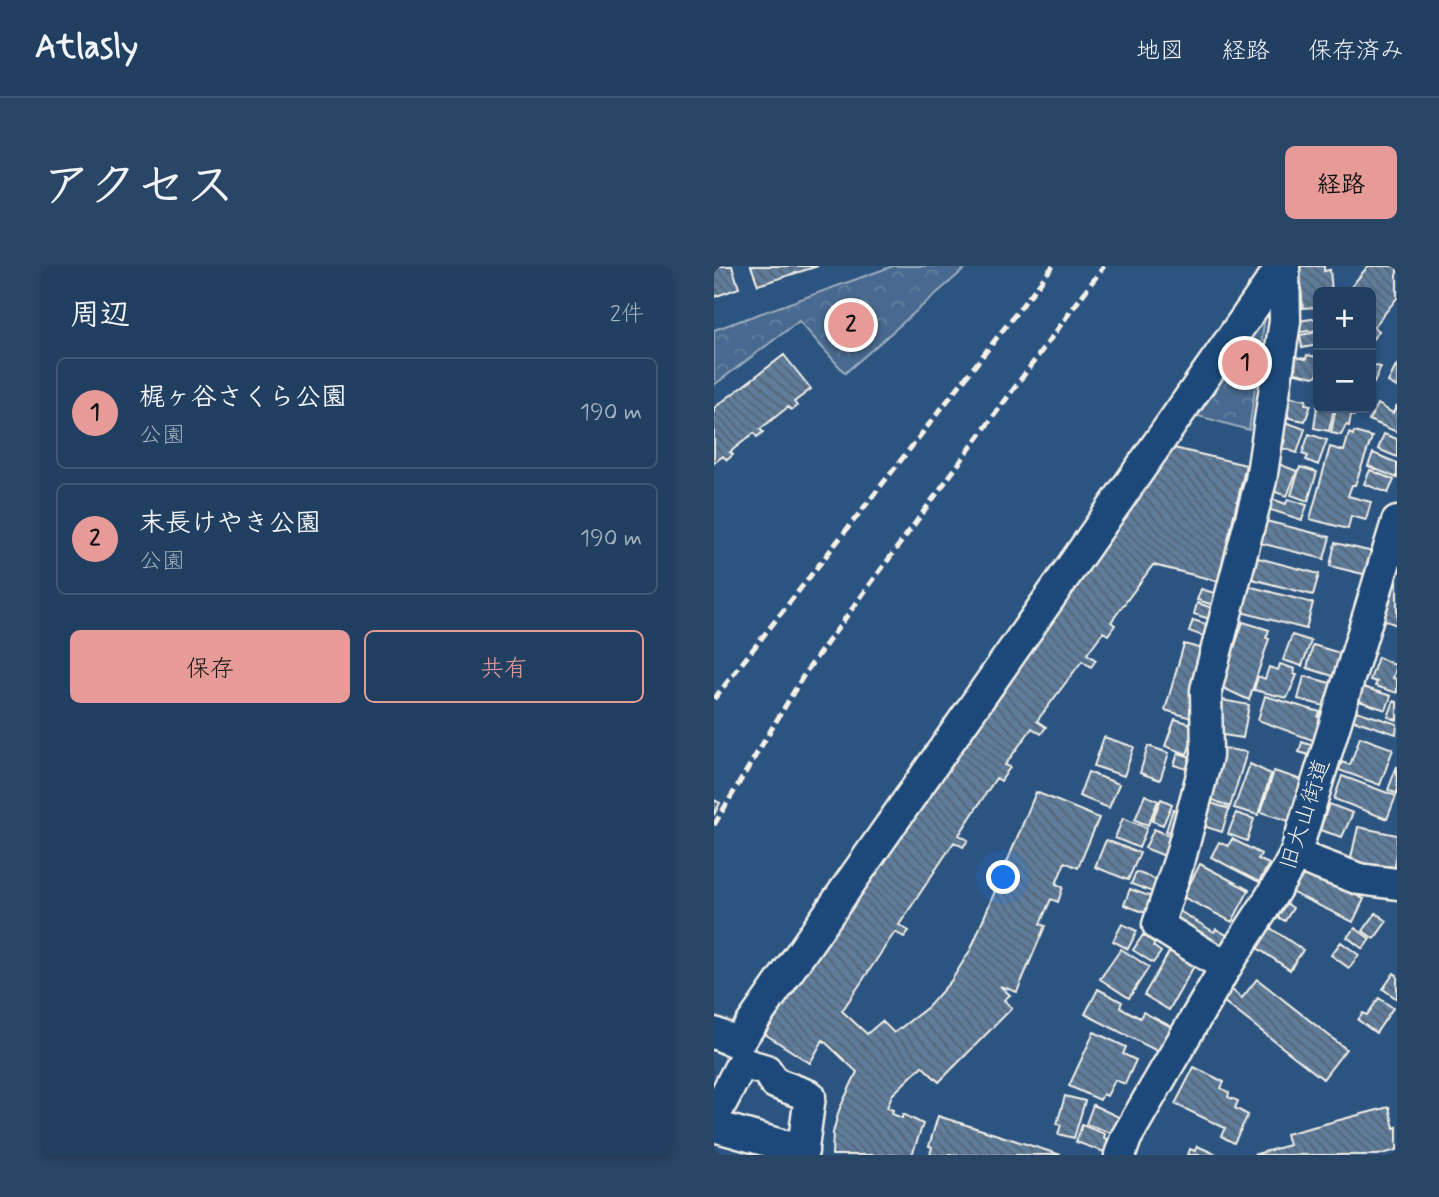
<!DOCTYPE html>
<html lang="ja">
<meta charset="utf-8">
<style>
body{margin:0;font-family:Mynerve,"Klee One",sans-serif;background:#294667;color:#f1f3f6}
.controls{position:absolute;right:21px;top:21px;display:grid;overflow:hidden;border-radius:10px;box-shadow:0 4px 10px #0003}
.controls button{width:63px;height:63px;display:grid;place-items:center;padding:0;border:0;border-bottom:2px solid #3e5876;background:#213f61;color:#f1f3f6;font:35px sans-serif}
.you{position:absolute;left:290px;top:612px;width:24px;height:24px;margin:-18px;border:5px solid #fff;border-radius:50%;background:#1a73e8;box-shadow:0 0 0 10px #1a73e833}
.badge{display:grid;place-items:center;width:46px;height:46px;border-radius:50%;background:#e69b98;color:#111;font-size:23px;font-weight:700}
.pin{position:absolute;translate:-50% -50%;border:4px solid #fff;box-shadow:0 2px 7px #0006}
.list{margin:0;padding:0;list-style:none}
h2{display:flex;justify-content:space-between;align-items:center;height:91px;margin:0;padding:0 28px;font-size:30px}
h2 small{font-size:23px;font-weight:400;color:#a2afbd}
.list li{display:grid;grid-template-columns:46px 1fr auto;gap:21px;align-items:center;box-sizing:border-box;height:112px;margin:0 14px 14px;padding:0 14px;border:2px solid #3e5876;border-radius:10px}
.list b{display:block;font-size:26px;white-space:nowrap}
.list p{margin:0;font-size:23px;white-space:nowrap;color:#a2afbd}
.list em{font-size:23px;font-style:normal;color:#a2afbd}
.actions{display:flex;gap:14px;padding:21px 28px}
.actions a{flex:1;padding:16px 0;border:2px solid #e69b98;border-radius:10px;text-align:center;font-size:24px;color:#e69b98}
.actions .main{background:#e69b98;color:#111}
.map{position:relative;flex:none;width:683px;height:889px;overflow:hidden;border-radius:10px}
header{display:flex;align-items:center;gap:42px;box-sizing:border-box;height:98px;padding:0 35px;background:#213f61;border-bottom:2px solid #3e5876}
header strong{font-size:33px}
nav{display:flex;gap:38px;margin-inline-start:auto;font-size:24px}
.intro{display:flex;align-items:center;justify-content:space-between;box-sizing:border-box;height:168px;padding:0 42px}
h1{margin:0;font-size:49px}
.button{padding:18px 32px;border-radius:10px;background:#e69b98;color:#111;font-size:24px;font-weight:700}
main{display:flex;gap:42px;padding:0 42px}
aside{flex:1;background:#213f61;border-radius:10px;box-shadow:0 4px 10px #0003}
.map>svg:first-child{display:block}
.park{fill:url(#park-crowns);stroke:#9eaebc;stroke-width:2}
.building{fill:url(#building-back-hatch);stroke:#f4f1e8;stroke-width:2}
.lines{fill:none;stroke-linecap:round;stroke-linejoin:round}
.minor-casing{stroke:#f4f1e8;stroke-width:35}
.minor{stroke:#1f4a7a;stroke-width:30}
.rail{stroke:#f4f1e8;stroke-width:5;stroke-dasharray:10 5;stroke-linecap:butt}
.labels{text-anchor:middle;stroke-width:7;stroke-linejoin:round;paint-order:stroke}
.street-label{font-size:23px;fill:#f4f1e8;stroke:#1f4a7a}
</style>
<header>
<strong>Atlasly</strong>
<nav><a>地図</a><a>経路</a><a>保存済み</a></nav>
</header>
<div class="intro"><h1>アクセス</h1><a class="button">経路</a></div>
<main>
<aside>
<h2>周辺<small>2件</small></h2>
<ul class="list">
<li><span class="badge">1</span><div><b>梶ヶ谷さくら公園</b><p>公園</p></div><em>190 m</em></li>
<li><span class="badge">2</span><div><b>末長けやき公園</b><p>公園</p></div><em>190 m</em></li>
</ul>
<div class="actions"><a class="main">保存</a><a>共有</a></div>
</aside>
<div class="map">
<svg width="683" height="889" viewBox="0 0 683 889">
<defs>
<pattern id="park-crowns" width="20" height="18" patternUnits="userSpaceOnUse" patternTransform="scale(1.75)"><rect width="20" height="18" fill="#496b90"/><path d="M2 6a3 3 0 1 1 6 0M12 15a3 3 0 1 1 6 0" fill="none" stroke="#6481a0"/></pattern>
<pattern id="building-back-hatch" width="6" height="6" patternUnits="userSpaceOnUse" patternTransform="scale(1.75)"><rect width="6" height="6" fill="#5e7b9a"/><path d="M-1 5l2 2M0 0l6 6M5-1l2 2" fill="none" stroke="#556474"/></pattern>
</defs>
<rect width="100%" height="100%" fill="#2c5481"/>
<filter id="ink" filterUnits="userSpaceOnUse"><feTurbulence type="fractalNoise" baseFrequency=".0143" numOctaves="2"/><feDisplacementMap in="SourceGraphic" scale="14" xChannelSelector="R" yChannelSelector="G"/><feConvolveMatrix kernelMatrix="1 2 1 2 8 2 1 2 1" color-interpolation-filters="sRGB"/></filter>
<g filter="url(#ink)">
<path class="park" d="M179,0h75l-123,107 -46,-52 -85,64v-55z
M552,44l-17,120 -51,-14z"/>
<path class="building" d="M0,0h18l7,22 -25,9z
M37,0h67l-60,19z
M585,0h25v5l6,-1 2,22h-14v15l-15,1z
M654,0h29v32l-23,29 5,4 -8,10v-49h-24z
M604,52v12l-18,2 -2,-11z
M604,66v13l-16,3 -2,-13z
M70,89l27,34 -17,13 3,4 -6,4 -3,-3 -28,22 3,3 -6,5 -3,-4 -24,19 3,3 -6,5 -4,-4 -9,7v-55z
M593,89l11,2v17l-4,3 -19,-4 1,-16 10,2z
M683,98v23l-9,-5z
M657,99l10,2 -7,16 -3,-1z
M572,130l20,4 -1,4 6,1 -6,16 -16,-3 -2,-6 -4,-1z
M604,133v9h16l-5,23 -15,-3z
M664,138l15,9 4,-8v27l-28,-12z
M622,142h20l-2,8 -3,-1 -2,11 -3,-1 -5,10 -10,-2z
M571,156l20,7 -8,24 -15,-5 3,-8 -6,-2z
M640,166l18,5 -17,48h-3l-4,11 23,6 -5,18 -15,-4 -3,13 -38,-10 20,-72 14,4 5,-18 4,2z
M595,168l18,6 -9,25 -12,-5 2,-4 -6,-2z
M670,168l13,5v18l-19,-8z
M460,182l72,17 -28,116 -65,-16 -42,57 4,3 -7,10 -5,-3 -16,22 9,6 -5,7 -9,-6 -45,60 9,6 -5,7 -9,-6 -27,37 5,2 -9,14 -5,-3 -37,57 9,5 -5,7 -9,-5 -55,83 10,6 -5,6 -9,-5 -53,79 25,23 15,-13 12,12 34,-26 23,-26 20,-32 65,-157 63,26 -21,50 -13,-6 -9,22 7,3 -5,15 -7,-3 -11,25 5,2 -28,66 -17,-6 10,9 -6,5 8,8 -73,74 -17,-16 -30,29 -5,13 6,2 -1,4 10,4 1,-4 20,10 -11,31h-80l1,-22 6,-23 18,-38 -34,-32 -13,23 -45,-29 197,-299z
M659,187l24,10v15l-29,-12z
M562,197l21,8 -10,25 -17,-6z
M586,201l17,5 -9,29 -17,-6z
M656,204l24,10 -6,13 -24,-9z
M558,233l14,5 2,-5 19,6 -5,15 -34,-11z
M552,255l64,16 -6,22 -64,-16z
M621,277l38,9 -6,23 -37,-9z
M544,292l61,16 -6,21 -61,-16z
M682,313h1v46l-14,-5z
M534,320l65,17 -7,26 -65,-17z
M487,323l23,7 -3,11 -24,-7z
M483,337l22,7 -3,11 -22,-7z
M479,354l22,7 -4,12 -22,-8z
M529,356l26,8 -3,8 3,1 -20,61 -28,-13z
M578,369l19,6 -9,25 -19,-6z
M470,378l26,7 -19,67 -26,-8z
M599,379l30,9 -7,23 -29,-9z
M664,391l19,9 -4,12 4,1v14l-22,-7 2,-4 -7,-2z
M566,398l15,5 -1,5 3,1 -10,23 -33,-8 4,-14 7,3 4,-12 9,3z
M590,410l30,8 -6,23 -30,-8z
M649,421l28,9 -5,14 -27,-9z
M551,430l55,16 -2,5 7,2 -7,23 -60,-22z
M508,434l27,5 -6,33 -27,-4z
M680,435l3,1v18l-9,-3z
M639,444l44,14 -1,10 -46,-15z
M461,453l22,7 -10,28 -22,-8z
M390,471l30,10 -10,29 -30,-10z
M646,471l33,12 -13,36 -41,-15 3,-8 8,3z
M588,476l14,5 -4,9 -13,-4z
M434,480l21,7 -9,27 -20,-7z
M506,482l27,4 -17,55 -24,-10z
M464,487l23,7 -4,12 -23,-7z
M536,498l21,10 -13,41 -24,-7z
M683,500v28l-9,-4z
M560,505l28,9 -13,41 -28,-9z
M374,506l31,12 -10,24 -30,-12z
M628,510l54,20 -9,23 -53,-20z
M431,529l13,6 -10,24 -13,-5z
M447,533l11,5 -9,21 -11,-4z
M0,534l6,3 -6,12z
M494,536l21,7 -7,23 -25,-8z
M615,538l24,9 -11,24 -22,-7z
M459,543l13,5 -8,21 -12,-4z
M522,547l18,6 -7,22 -19,-7z
M409,552l24,10 -8,20 -24,-10z
M644,561l39,8 -2,32 -45,-5z
M440,563l22,9 -9,19 -22,-9z
M518,573l29,15 -3,5 11,5 -10,18 -48,-25 8,-15 9,4z
M392,574l34,13 -12,27 -33,-13z
M486,598l49,26 -17,32 -49,-25z
M587,602l63,31 -11,23 -64,-31z
M422,606l24,9 -5,12 -24,-9z
M416,623l27,10 -6,16 -27,-10z
M569,635l10,7 -8,13 -11,-6z
M462,643l38,23 2,-3 11,6 -11,17 -49,-29z
M662,647l11,8 -13,18 -11,-8z
M408,658l15,7 -9,18 -15,-8z
M552,659l37,25 -13,20 -37,-25z
M641,662l15,11 -7,10 -16,-12z
M429,669l12,8 -2,3 8,6 -8,11 -20,-13z
M627,676l18,13 -10,13 -18,-13z
M458,681l25,14 -28,49 -25,-15z
M407,683l28,18 -20,31 -29,-19z
M680,707l3,2v24l-14,-10z
M543,713l89,70 -23,30 -100,-78 9,-11 10,8z
M384,723l24,13 -2,5 20,11 3,-6 29,15 -13,25 -74,-38z
M665,732l14,10 -17,25 -18,-13 5,-7 4,2z
M380,766l32,15 -3,7 13,6 -11,24 -10,-4 -8,16 -4,-2 -3,6 -31,-14z
M480,801l30,15 -3,6 8,5 -1,4 10,4 -3,7 13,7 -14,28 -13,-7 4,-8 -50,-24z
M351,830l20,5 -11,37 -16,-4 3,-9 -4,-1z
M379,839l30,14 -6,16 -31,-11z
M675,841l5,21 3,-1v23l-19,5h-125l36,-10 -3,-11z
M224,850l123,39h-131l2,-8 -3,-1z
M368,859l23,9 -1,4 10,4 -4,12 -34,-12z
M483,880l21,9h-30l2,-6 5,2z"/>
<g class="lines">
<g class="minor-casing">
<path id="minor" d="M581,589l64,24 38,5
M512,701l-68,-42 23,-70 26,-99 -1,-66 55,-210 24,-159 -1,-55
M0,767l24,10 544,-777
M0,851l28,-54 24,7 9,13 35,13 -8,59
M0,860l89,25
M406,889l6,-17c32,-56 65,-112 98,-168 24,-39 50,-74 71,-115l102,-333"/>
</g>
<use href="#minor" class="minor"/>
<path class="rail" d="M0,433l339,-433
M0,559l91,-152 299,-407"/>
</g>
</g>
<g class="labels">
<g class="street-label">
<text transform="translate(590 548) rotate(-72)" y="8">旧大山街道</text>
</g>
</g>
</svg>
<div class="controls">
<button>+</button>
<button>−</button>
</div>
<div class="you"></div>
<div class="pin badge" style="left:531px;top:97px">1</div>
<div class="pin badge" style="left:137px;top:59px">2</div>
</div>
</main>
